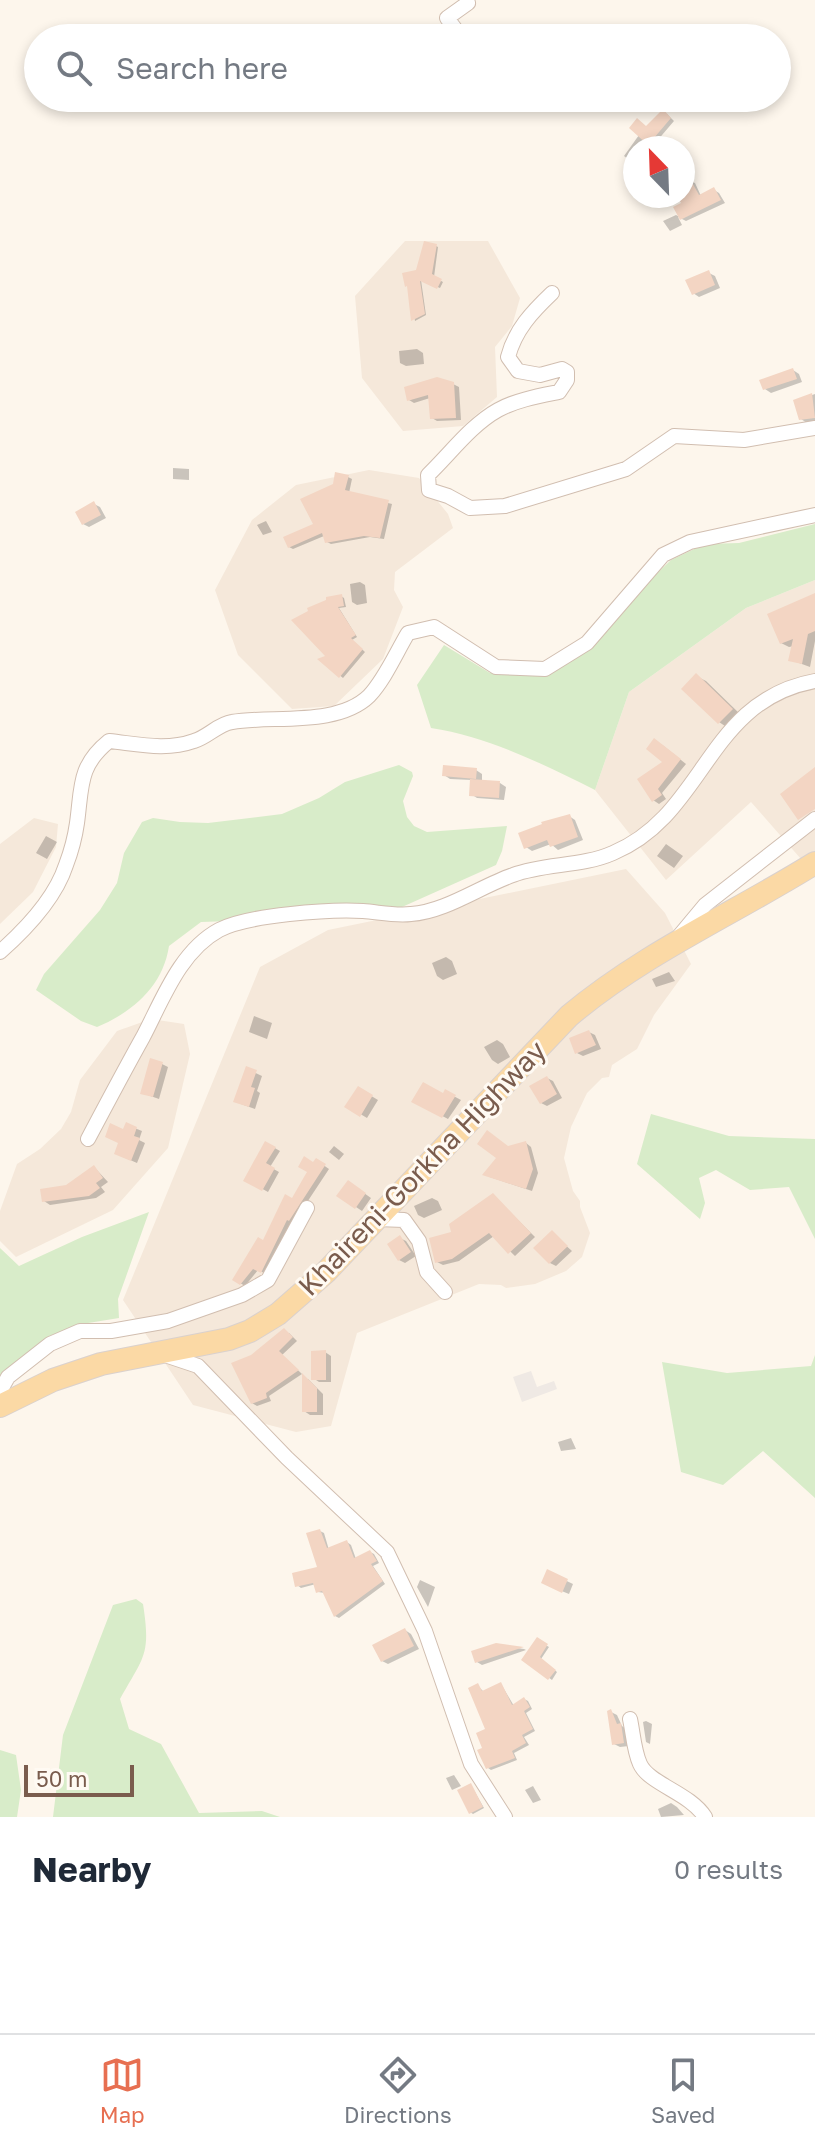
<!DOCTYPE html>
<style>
body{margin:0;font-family:"Golos Text",sans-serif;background:#f2f2f3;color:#1f2937}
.compass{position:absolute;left:623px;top:136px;width:72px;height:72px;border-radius:50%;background:#fff;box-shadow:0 4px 12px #0003;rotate:337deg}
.scale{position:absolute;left:24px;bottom:20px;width:110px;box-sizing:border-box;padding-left:8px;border:4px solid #7a5c4d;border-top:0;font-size:22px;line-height:28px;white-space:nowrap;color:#7a5c4d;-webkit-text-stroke:6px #fffaf3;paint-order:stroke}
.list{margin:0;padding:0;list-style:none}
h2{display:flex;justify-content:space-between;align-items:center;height:104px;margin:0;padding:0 32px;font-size:34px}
h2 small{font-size:26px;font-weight:400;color:#747a83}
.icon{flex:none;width:44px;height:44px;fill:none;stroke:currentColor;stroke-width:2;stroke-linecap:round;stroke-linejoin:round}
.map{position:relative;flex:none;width:815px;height:1817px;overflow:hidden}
.search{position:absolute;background:#fff;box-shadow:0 4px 12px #0003;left:24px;right:24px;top:24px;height:88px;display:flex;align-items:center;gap:20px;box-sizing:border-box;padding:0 28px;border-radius:44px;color:#747a83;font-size:30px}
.sheet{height:216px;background:#fff}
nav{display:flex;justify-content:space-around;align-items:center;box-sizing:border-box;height:112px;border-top:2px solid #e0e1e3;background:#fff;font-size:22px;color:#747a83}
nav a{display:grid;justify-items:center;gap:4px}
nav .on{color:#e76f51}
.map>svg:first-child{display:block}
.residential{fill:#f5e8da}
.industrial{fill:#efe9e4}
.green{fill:#d8ecc9}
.shadow{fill:#0003}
.building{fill:#f3d5c3}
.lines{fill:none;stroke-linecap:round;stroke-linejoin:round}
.minor-casing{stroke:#d1beb0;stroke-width:16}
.primary-casing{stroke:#dad1cd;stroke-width:24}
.minor{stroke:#fff;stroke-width:14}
.primary{stroke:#fbd9a5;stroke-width:22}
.labels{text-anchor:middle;stroke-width:6;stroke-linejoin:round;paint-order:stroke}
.street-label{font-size:28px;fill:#7a5c4d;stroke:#fffaf3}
</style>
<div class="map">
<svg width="815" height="1817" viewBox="0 0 815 1817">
<rect width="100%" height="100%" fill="#fdf6ec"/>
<path class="residential" d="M405,241h83l32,57 -8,28 -17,21 2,50 -34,29 -60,5 -41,-53 -7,-82z
M369,470l50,8 29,36 5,14 -58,44 -1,18 9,17 -20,52 -49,47 -42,3 -54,-54 -23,-65 37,-70 44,-35z
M815,580v295l-64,-73 -85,78 -71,-90 34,-98 117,-84z
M34,818l24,6 -2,23 -23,45 -33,32v-80z
M626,869l39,44 26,51 -37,51 -17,34 -25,16 -3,12 -7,1 -15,15 -16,34 -7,31 9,33 7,10v6l10,26 -8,24 -16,14 -31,13 -29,4 -5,-3 -22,-1 -122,49 -26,93 -35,6 -103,-27 -70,-105 137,-333 68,-37z
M151,1019l33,5 6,30 -22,94 -55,62 -97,47 -16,-16v-30l17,-47 23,-15 21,-20 10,-17 9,-32 37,-49z"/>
<path class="industrial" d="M531,1371l6,16 17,-6 3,8 -35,13 -9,-25z"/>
<path class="green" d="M815,524v56l-69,28 -117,84 -34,98c-52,-26 -106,-53 -164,-62l-14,-43 27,-40 46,28 40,1 39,-17 102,-97 34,-16 34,-1z
M399,765l13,7 1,4 -10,25 4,16 7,9 13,6 80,-6 -5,25 -6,14 -94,42 -152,6 -19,8 -30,1 -32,24c-6,40 -36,66 -72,81l-16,-6 -45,-31 8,-16 56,-64 17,-27 7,-30 18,-31 11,-4 27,4 28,1 74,-9 37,-16 26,-16z
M651,1114l78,22 86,3v100l-26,-52 -39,3 -34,-20 -17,8 6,25 -5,16 -63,-55z
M149,1212l-31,87 1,19 -37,6 -33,12 -49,41v-129l19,18 63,-29z
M815,1355v143l-52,-47 -40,34 -42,-13 -19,-110 65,11 84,-7z
M136,1599l7,5c8,51 1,52 -23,95l9,30 32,15 38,69 63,-2 18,6h-227l10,-82 50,-130z
M0,1750l16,5 5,35 -4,27h-17z"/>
<path class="shadow" d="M667,114l7,7 -23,27h-16v16l-11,-8 15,-21z
M690,181l5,2 6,13 13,-6 5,3 6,10 -39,18 -8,-4 4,8 -12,6 -7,-10 13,-6 4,2 4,-13 -5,-8h4v-12z
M436,246l2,1 -4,30 9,5 -3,6 -19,-8 5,35 -11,6 -6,-34z
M709,273l6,3 5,12 -21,9 -6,-4z
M417,349l6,4 1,11 -18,2 -6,-3 -1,-12z
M793,370l6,4 3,8 -31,11 -6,-4z
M453,384l6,3 2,33 -24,1 -5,-3 -2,-20 -16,5 -5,-3z
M815,394v27l-8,2 -6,-4 -6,-18z
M173,468l16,1v11l-16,-1z
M348,477l4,2 -3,14 43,11 -8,35 -14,-2 -39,7 -4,-2 -3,-6 -31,13 -4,-2 26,-22z
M94,504l6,3 6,11 -17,9 -6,-3z
M266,521l6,11 -9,3 -6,-10z
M360,582l5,3 2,18 -10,2 -5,-3 -2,-18z
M815,595v46l-5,26 -19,-7 3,-14 -5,1 -8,-4z
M341,596l3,2 2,9 -7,1 18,29 -5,3 13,12 -22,26 -22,-18 7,-3 -34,-37z
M696,676l10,5 35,34 -13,13 -9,-6z
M661,744l25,20 -24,29 4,6 -7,5 -6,-4 12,-38z
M476,770l6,4v8l18,1 6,4 -2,13 -27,-2 -6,-4 1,-14 -22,-1 -6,-4z
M569,816l6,4 8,20 -25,10 -7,-6 -19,7 -6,-4z
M46,836l11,6 -10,17 -11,-6z
M666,844l17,12 -9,12 -17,-12z
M446,957l6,4 5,13 -14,6 -6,-4 -5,-13z
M669,972l6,9 -19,6 -4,-8z
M254,1016l18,7 -5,16 -18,-7z
M589,1032l6,3 6,14 -18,7 -6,-3z
M497,1040l6,4 7,13 -12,7 -6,-4 -8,-13z
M162,1064l6,3 -9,32 -17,-6z
M247,1069l15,7 -5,15 3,2 -5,16 -14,-5z
M547,1078l6,3 9,17 -15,8 -6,-3z
M358,1088l20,12 -11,18 -20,-12z
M446,1092l15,8 -13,19 -34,-18 30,-5z
M127,1125l15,6 -3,9 6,3 -8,20 -16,-7 -1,-13z
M266,1143l14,8 -10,16 9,5 -11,20 -22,-12z
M526,1143l5,4 7,26 -6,18 -42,-14 19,-29z
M334,1146l10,8 -5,6 -10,-8z
M316,1160l13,9 -35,53 -2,-1 -26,53 -8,-4 -13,16 -10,-6 58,-79z
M94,1167l14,15 -7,5 4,5 -9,6 -46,7 -6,-4z
M354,1186l17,12 -9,13 -6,-4z
M493,1195l42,42 -20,19 -21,-20 -35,25 -16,4 -6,-3 17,-28z
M432,1198l6,3 4,9 -18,8 -6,-3 -4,-9z
M552,1233l20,18 -16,15 -6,-3z
M400,1238l6,3 10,15 -11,7 -6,-3z
M289,1333l8,8 -15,14 20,19 -33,22 2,5 -14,5 -5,-3v-47z
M325,1352l6,4v26h-12l-6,-4z
M308,1379l15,15v21h-13l-6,-4z
M571,1438l5,11 -15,2 -3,-9z
M320,1531l4,2 5,17 18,-8 4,3 5,14 14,-7 4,2 5,9 -6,3 12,18 -46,34 -4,-2 -10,-23 -7,-1 -2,-8 -15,4 -4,-3 23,-17z
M548,1572l25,12 -4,10 -20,-8z
M420,1580l15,7 -7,20 -11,-20z
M405,1630l6,4 8,15 -31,15 -6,-3z
M537,1640l12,7 -8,12 16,13 -5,8 -28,-20z
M496,1645l28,4 2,1 -44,15 -5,-3z
M501,1684l13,22 10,-7 4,2 4,8 -6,4 9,18 -11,6 5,8 -15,8 3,7 -26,10 -3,-2 -3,-19 3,-19 -10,-44 6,6z
M611,1712l6,3 5,11 4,3 3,17 -9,1 -6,-3z
M646,1721l6,3 -2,20 -4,-2 -3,-20z
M454,1775l7,11 -9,4 -6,-12z
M471,1785l13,23 -11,6 -3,-2z
M533,1786l8,14 -8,3 -8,-13z
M671,1803l6,4 7,8 -23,2 -3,-8z"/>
<path class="building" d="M663,109l8,9 -23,27 -19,-17 8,-10 9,8z
M683,166l16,29 15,-8 7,13 -41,20 -7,-13 8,-4 -4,-7h6z
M424,241l13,3 -5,30 10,5 -5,10 -17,-8 5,33 -14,7 -4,-35 -2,1 -3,-14 14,-3z
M709,270l6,15 -23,10 -7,-15z
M793,368l4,11 -34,11 -4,-10z
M437,377l17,5 2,36 -26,1 -2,-24 -21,6 -3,-14z
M812,393l3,25 -16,2 -6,-20z
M335,472l14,3 -4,15 44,10 -9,38 -16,-2 -39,7 -3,-10 -34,15 -5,-11 30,-13 -13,-25 33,-15z
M94,501l7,14 -19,10 -7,-13z
M815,593v38l-7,3 -6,30 -14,-3 5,-22 -13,5 -13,-30z
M342,594l2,12 -6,1 18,28 -5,3 12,11 -24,29 -22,-19 8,-3 -34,-36 17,-9 -1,-3 19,-8v-3z
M696,673l37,36 -15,15 -37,-35z
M654,738l27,21 -23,30 4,6 -10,7 -15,-23 25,-17 -16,-13z
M443,765l34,3 -1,11 -34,-3z
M815,767v42l-17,11 -18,-26z
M470,779l30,2 -1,17 -30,-2z
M570,814l8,23 -28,10 -3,-7 -23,9 -6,-16 24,-9 -1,-2z
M589,1030l7,15 -21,9 -6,-16z
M150,1058l13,4 -10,35 -13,-3z
M246,1066l11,4 -6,17 4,1 -6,19 -16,-5z
M547,1076l10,18 -17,10 -11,-18z
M423,1082l20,11 2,-4 11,6 -14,23 -31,-16z
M358,1086l15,9 -13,22 -16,-10z
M126,1122l11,5 -3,9 6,2 -9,23 -17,-7 4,-11 -13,-6 5,-14 13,6z
M487,1130l21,16 18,-5 7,28 -7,20 -44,-14 14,-17 -19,-14z
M265,1141l11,6 -10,16 9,5 -13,23 -19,-10z
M304,1156l9,6 3,-4 10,6 -37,57 -2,-1 -26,53 -8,-4 -13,16 -8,-5 26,-43 5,3 22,-46 7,4 12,-21 3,-5 -9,-5z
M94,1165l9,13 -7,5 4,5 -11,8 -47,6 -2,-13 26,-4z
M348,1180l18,13 -11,16 -19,-13z
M493,1193l38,40 -23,21 -19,-21 -37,26 -17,4 -6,-25 22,-6 -2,-8z
M552,1230l16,16 -19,18 -16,-16z
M400,1235l11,17 -13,9 -11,-17z
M284,1328l9,9 -14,14 20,19 -33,23 1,5 -16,6 -20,-41 20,-8z
M326,1350v30h-15v-29z
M302,1373l15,15v24h-15z
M320,1529l7,19 20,-8 7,18 16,-8 7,11 -6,3 12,17 -49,36 -12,-26 -6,2 -3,-10 -18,4 -3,-14 25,-6 -11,-34z
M547,1569l21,10 -6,14 -21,-10z
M405,1628l9,18 -33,16 -9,-17z
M537,1637l11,7 -8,13 16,13 -8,10 -27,-20z
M496,1643l28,4 -49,16 -4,-12z
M501,1682l11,23 12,-8 6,10 -6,4 9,18 -11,6 4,8 -14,8 3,7 -29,11 -9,-19 5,-2 -6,-15 9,-4 -17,-41 10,-5 4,8z
M611,1709l6,15 4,-1 3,20 -12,2 -5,-34z
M471,1783l12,24 -14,7 -12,-24z"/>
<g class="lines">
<g class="minor-casing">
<path id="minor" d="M462,38l-15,-20 21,-15 -1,-3
M552,293c-20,19 -37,37 -44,64l10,14 22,4 22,-6 5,3v8l-8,12c-20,4 -43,8 -61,18 -27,15 -48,44 -70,65l1,15 19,6 22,12 35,-2 121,-37 48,-33 70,4 71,-12
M680,935l25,-30 110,-86
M0,952c26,-23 55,-53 66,-87 5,-13 9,-28 11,-42 5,-36 1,-57 32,-82 29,3 57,10 85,0 14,-4 24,-17 38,-19 40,-7 105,5 137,-26 16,-17 27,-43 39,-63l26,-6 62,40 49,2 42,-26 76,-88 27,-13 125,-27
M88,1139c18,-34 36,-68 55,-102 19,-36 37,-86 76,-107 28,-15 111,-21 144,-19 15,1 32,5 48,3 34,-2 70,-28 102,-39 32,-12 68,-8 100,-22 93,-39 93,-152 202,-172
M377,1219l27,1 15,21 8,31 18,20
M165,1355l33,11 89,92 100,94 38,79 46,133 34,53
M0,1391l8,-14 42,-33 30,-13h31l57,-10 74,-26 26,-15 39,-72
M630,1719c3,14 4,32 10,45 9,20 50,29 65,53"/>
</g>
<g class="primary-casing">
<path id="primary" d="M0,1406l53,-26 48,-16 128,-25 21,-8 28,-17 48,-42 243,-256c75,-63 164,-102 246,-153"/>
</g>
<use href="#minor" class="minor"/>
<use href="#primary" class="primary"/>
</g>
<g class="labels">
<g class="street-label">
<text transform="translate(422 1168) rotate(-46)" y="10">Khaireni-Gorkha Highway</text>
</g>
</g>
</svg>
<svg class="compass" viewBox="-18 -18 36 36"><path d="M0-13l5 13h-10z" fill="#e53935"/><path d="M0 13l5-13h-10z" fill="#747a83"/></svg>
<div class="scale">50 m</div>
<div class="search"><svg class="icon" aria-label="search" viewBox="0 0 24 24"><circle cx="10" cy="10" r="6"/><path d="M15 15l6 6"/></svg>Search here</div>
</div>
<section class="sheet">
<h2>Nearby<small>0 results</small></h2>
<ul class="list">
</ul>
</section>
<nav>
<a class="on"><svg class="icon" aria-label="map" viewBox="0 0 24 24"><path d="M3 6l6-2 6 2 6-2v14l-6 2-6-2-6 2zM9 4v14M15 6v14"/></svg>Map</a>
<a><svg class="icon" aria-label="directions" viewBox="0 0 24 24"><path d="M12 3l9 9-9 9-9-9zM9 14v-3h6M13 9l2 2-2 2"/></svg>Directions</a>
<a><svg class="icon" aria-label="saved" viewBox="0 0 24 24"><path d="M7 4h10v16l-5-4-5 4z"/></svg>Saved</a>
</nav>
